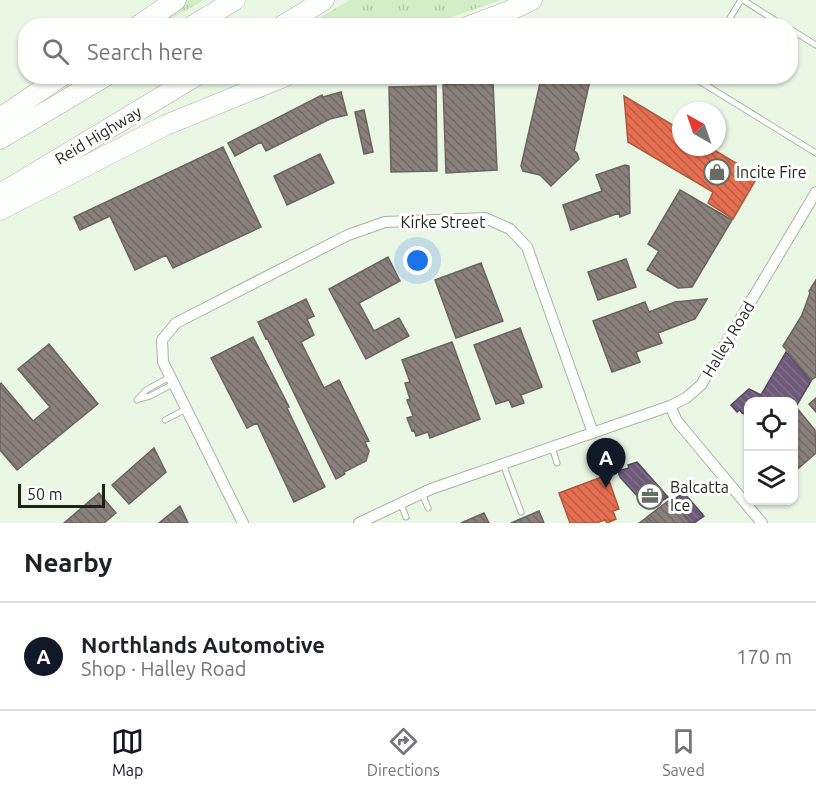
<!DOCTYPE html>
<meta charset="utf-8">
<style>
body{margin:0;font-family:Ubuntu,sans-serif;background:#f6f6f6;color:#202124}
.controls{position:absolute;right:18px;bottom:18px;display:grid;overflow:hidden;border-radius:12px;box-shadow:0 2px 4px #0004}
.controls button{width:54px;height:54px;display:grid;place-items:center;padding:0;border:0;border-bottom:2px solid #e0e0e0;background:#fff;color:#202124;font:30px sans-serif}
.compass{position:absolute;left:672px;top:102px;width:54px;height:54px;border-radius:50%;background:#fff;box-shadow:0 2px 4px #0004;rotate:320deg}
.scale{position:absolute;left:18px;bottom:15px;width:87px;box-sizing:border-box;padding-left:6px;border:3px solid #1d2519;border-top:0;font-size:16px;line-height:21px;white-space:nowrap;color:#1d2519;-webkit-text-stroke:4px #fff;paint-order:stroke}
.you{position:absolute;left:418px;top:261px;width:21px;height:21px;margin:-15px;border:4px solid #fff;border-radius:50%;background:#1a73e8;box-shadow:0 0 0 9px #1a73e833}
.badge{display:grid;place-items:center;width:39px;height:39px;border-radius:50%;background:#111827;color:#fff;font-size:20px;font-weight:700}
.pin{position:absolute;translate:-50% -50px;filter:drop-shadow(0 2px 3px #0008)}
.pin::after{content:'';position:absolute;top:32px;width:21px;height:18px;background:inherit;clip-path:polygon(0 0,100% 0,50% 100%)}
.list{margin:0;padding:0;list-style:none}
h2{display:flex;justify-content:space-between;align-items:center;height:78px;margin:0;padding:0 24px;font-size:26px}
h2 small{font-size:20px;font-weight:400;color:#757577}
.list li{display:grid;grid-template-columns:39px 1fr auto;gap:18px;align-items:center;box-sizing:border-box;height:108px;padding:0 24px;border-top:2px solid #e0e0e0}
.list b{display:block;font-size:22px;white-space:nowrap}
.list p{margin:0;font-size:20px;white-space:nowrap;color:#757577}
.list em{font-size:20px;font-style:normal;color:#757577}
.icon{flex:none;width:33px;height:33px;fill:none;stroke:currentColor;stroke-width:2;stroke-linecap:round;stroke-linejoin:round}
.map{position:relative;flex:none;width:816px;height:523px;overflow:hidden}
.search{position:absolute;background:#fff;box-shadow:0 2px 4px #0004;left:18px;right:18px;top:18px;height:66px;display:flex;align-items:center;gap:15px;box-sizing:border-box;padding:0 21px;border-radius:24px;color:#757577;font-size:22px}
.sheet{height:186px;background:#fff}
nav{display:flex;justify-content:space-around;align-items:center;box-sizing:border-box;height:84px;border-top:2px solid #e0e0e0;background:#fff;font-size:16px;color:#757577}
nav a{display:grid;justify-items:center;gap:3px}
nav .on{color:#111827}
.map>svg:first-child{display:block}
.grass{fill:url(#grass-tufts)}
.shops{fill:url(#shops-back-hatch);stroke:#aa5940;stroke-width:1.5}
.offices{fill:url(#offices-back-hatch);stroke:#55495d;stroke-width:1.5}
.industry{fill:url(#industry-back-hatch);stroke:#69655e;stroke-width:1.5}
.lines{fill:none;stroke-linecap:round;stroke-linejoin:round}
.lane-casing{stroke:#a8b2a4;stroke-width:7}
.street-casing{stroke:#a8b2a4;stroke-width:12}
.highway-casing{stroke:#a8b2a4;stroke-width:21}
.lane{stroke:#fcfefb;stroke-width:5}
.street{stroke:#fcfefb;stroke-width:10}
.highway{stroke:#fcfefb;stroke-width:20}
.labels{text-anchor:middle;stroke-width:6;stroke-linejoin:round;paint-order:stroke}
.street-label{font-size:16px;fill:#1d2519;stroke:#fff}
.poi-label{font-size:16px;fill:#1d2519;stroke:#fff;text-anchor:start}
</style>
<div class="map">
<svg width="816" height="523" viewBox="0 0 816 523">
<defs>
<pattern id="grass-tufts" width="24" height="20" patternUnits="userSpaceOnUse" patternTransform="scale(1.5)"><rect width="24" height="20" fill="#d3eec6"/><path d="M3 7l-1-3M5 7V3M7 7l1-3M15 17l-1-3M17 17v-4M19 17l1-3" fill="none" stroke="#b5ccaa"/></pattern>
<pattern id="shops-back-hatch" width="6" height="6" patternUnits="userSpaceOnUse" patternTransform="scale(1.5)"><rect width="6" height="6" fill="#e76f51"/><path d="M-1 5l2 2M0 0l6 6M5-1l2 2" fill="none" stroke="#bb5b42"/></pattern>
<pattern id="offices-back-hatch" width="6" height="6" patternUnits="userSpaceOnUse" patternTransform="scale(1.5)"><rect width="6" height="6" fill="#6d597a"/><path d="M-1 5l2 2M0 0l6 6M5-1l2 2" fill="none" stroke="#80728a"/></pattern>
<pattern id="industry-back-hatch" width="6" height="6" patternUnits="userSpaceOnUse" patternTransform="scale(1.5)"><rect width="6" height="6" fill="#8a817c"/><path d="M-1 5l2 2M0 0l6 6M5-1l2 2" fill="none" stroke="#706965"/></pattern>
</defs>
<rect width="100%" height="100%" fill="#ebf7e5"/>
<path class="grass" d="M187,0h17l-43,25 -13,1z
M350,0h151l-72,25h-122z"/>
<path class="shops" d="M624,96l57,34v17h28l49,29 -25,43 -25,-16 5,-11 -85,-50z
M607,475l12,34 -6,2 3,8 -9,4 -2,-3 -9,3h-26l-11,-30z"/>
<path class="offices" d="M786,352l25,29 -17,29v-9h-46v15l-6,-3 -2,-3 -3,2 -6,-7 18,-16 12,6z
M637,462l31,35 -19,12 -29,-32 -2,-6 11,-3 -1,-3z
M684,493l20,23 -10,7h-4l-19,-22z"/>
<path class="industry" d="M558,76h33l-17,75 3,2 2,6 -28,27 -11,-11 -17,-4 -2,-5 20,-87z
M493,82l4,88 -51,3 -3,-88z
M436,86l1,85 -46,1 -2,-85z
M341,92l6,23 -17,4 -64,32 -5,-9 -26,14 -7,-13 94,-48 1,2z
M364,110l9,42 -9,2 -9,-42z
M223,147l38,80 -88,41 -7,-13 -31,15 -25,-54 -30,14 -6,-13z
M320,154l14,29 -47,22 -13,-29z
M625,165l4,1 1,47 -10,4 -1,-4 -48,17 -8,-25 39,-14 -6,-16z
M680,190l52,30 -40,67 -14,1 -31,-18 12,-19 -11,-7z
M388,257l12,24 -41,22 15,28 25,-13 10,18 -43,23 -37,-70z
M626,259l10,28 -38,13 -10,-28z
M481,263l22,58 -47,17 -21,-58z
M816,280v97l-5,3 -28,-34 19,-31 8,-22 -1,-2z
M306,299l8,17 -7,3 7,16 -13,7 23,46 15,-8 30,61 -4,1 4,9 -3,10 -22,11 1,2 -9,5 -69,-141 -1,1 -8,-17z
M707,299l-12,20 -37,14 4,10 -26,9 4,10 -28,10 -19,-51 52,-19 4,10 26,-10z
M520,328l22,59 -21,8 3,8 -12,4 -3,-7 -13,4 -22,-59z
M253,337l36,70 -2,1 38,79 -31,15 -37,-79 -10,5 -36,-70z
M452,342l28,77 -50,19 -2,-6 -12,4 -2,-6 -2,1 -5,-13 6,-2 -6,-16 3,-1 -5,-16 5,-1 -8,-22z
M49,344l49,60 -81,66 -17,-20v-66l1,-1 32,38 17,-14 -32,-38z
M816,398v14l-7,-8z
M796,407l19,23 1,23 -22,19v-60z
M154,448l12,24 -37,32 -17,-19z
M99,493l17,20 -12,10h-40z
M668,501h3l19,22h-37l-6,-6z
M180,506l8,17h-29z
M539,511l5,12h-33z
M484,513l5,10h-28z
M647,517l6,6h-14l7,-5z"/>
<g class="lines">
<g class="lane-casing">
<path id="lane" d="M743,0l41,26
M725,26l16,-26
M790,29l26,16
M691,76l125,77
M139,399l11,-3 23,-12
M137,400l9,-10 24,-13
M165,420l21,-11
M552,447l5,16
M503,464l18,48
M422,493l6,15
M401,504l5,13"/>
</g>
<g class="street-casing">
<path id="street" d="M670,406l7,15 85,102
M243,523l-80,-161 -1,-22 14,-17 172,-88 37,-13 100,-4 25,11 17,18 66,186
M359,523l72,-34 239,-83 16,-8 15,-13 115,-193"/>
</g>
<g class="highway-casing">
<path id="highway" d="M138,26l38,-26
M192,26l43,-26
M282,26l42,-26
M469,26l40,-15 23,-11
M0,118l62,-42
M0,139l106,-63
M0,194l196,-118
M0,210l166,-85 120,-49"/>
</g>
<use href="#lane" class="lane"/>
<use href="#street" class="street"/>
<use href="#highway" class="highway"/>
</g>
<defs>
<g id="shop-ring" transform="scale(1.35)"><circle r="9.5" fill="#fff" stroke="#656e60" stroke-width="1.5"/><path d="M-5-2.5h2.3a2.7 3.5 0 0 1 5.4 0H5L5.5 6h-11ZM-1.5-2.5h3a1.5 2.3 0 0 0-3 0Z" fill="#656e60"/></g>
<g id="office-ring" transform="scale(1.35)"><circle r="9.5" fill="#fff" stroke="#656e60" stroke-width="1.5"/><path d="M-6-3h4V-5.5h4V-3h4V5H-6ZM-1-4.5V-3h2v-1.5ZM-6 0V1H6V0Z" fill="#656e60"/></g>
</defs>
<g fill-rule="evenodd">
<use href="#shop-ring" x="717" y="172"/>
<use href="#office-ring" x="650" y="496"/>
</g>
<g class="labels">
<g class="street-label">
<text transform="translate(98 135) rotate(-31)" y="6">Reid Highway</text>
<text x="443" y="228">Kirke Street</text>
<text transform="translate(728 339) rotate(-59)" y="6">Halley Road</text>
</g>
<g class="poi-label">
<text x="736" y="178">Incite Fire</text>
<text x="670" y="493">Balcatta<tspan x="670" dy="18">Ice</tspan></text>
</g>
</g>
</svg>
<div class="controls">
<button><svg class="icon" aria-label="locate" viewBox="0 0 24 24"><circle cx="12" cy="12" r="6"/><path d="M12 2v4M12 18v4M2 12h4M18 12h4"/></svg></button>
<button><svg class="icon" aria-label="layers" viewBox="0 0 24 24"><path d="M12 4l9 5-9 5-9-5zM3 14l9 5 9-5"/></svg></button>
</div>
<svg class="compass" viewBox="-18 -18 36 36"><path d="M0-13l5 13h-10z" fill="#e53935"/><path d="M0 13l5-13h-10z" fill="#757577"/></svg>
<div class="scale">50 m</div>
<div class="you"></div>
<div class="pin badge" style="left:606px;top:488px">A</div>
<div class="search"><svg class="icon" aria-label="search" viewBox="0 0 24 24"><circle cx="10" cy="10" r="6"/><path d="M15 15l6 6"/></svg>Search here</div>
</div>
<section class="sheet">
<h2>Nearby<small></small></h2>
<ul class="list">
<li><span class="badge">A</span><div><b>Northlands Automotive</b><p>Shop · Halley Road</p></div><em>170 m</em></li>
</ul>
</section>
<nav>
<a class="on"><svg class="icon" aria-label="map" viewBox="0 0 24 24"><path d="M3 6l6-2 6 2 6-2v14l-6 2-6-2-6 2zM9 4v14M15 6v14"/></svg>Map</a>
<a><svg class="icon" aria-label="directions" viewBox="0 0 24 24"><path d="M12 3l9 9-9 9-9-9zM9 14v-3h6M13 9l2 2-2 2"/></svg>Directions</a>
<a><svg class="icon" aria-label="saved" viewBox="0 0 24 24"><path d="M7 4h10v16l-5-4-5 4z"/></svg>Saved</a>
</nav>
